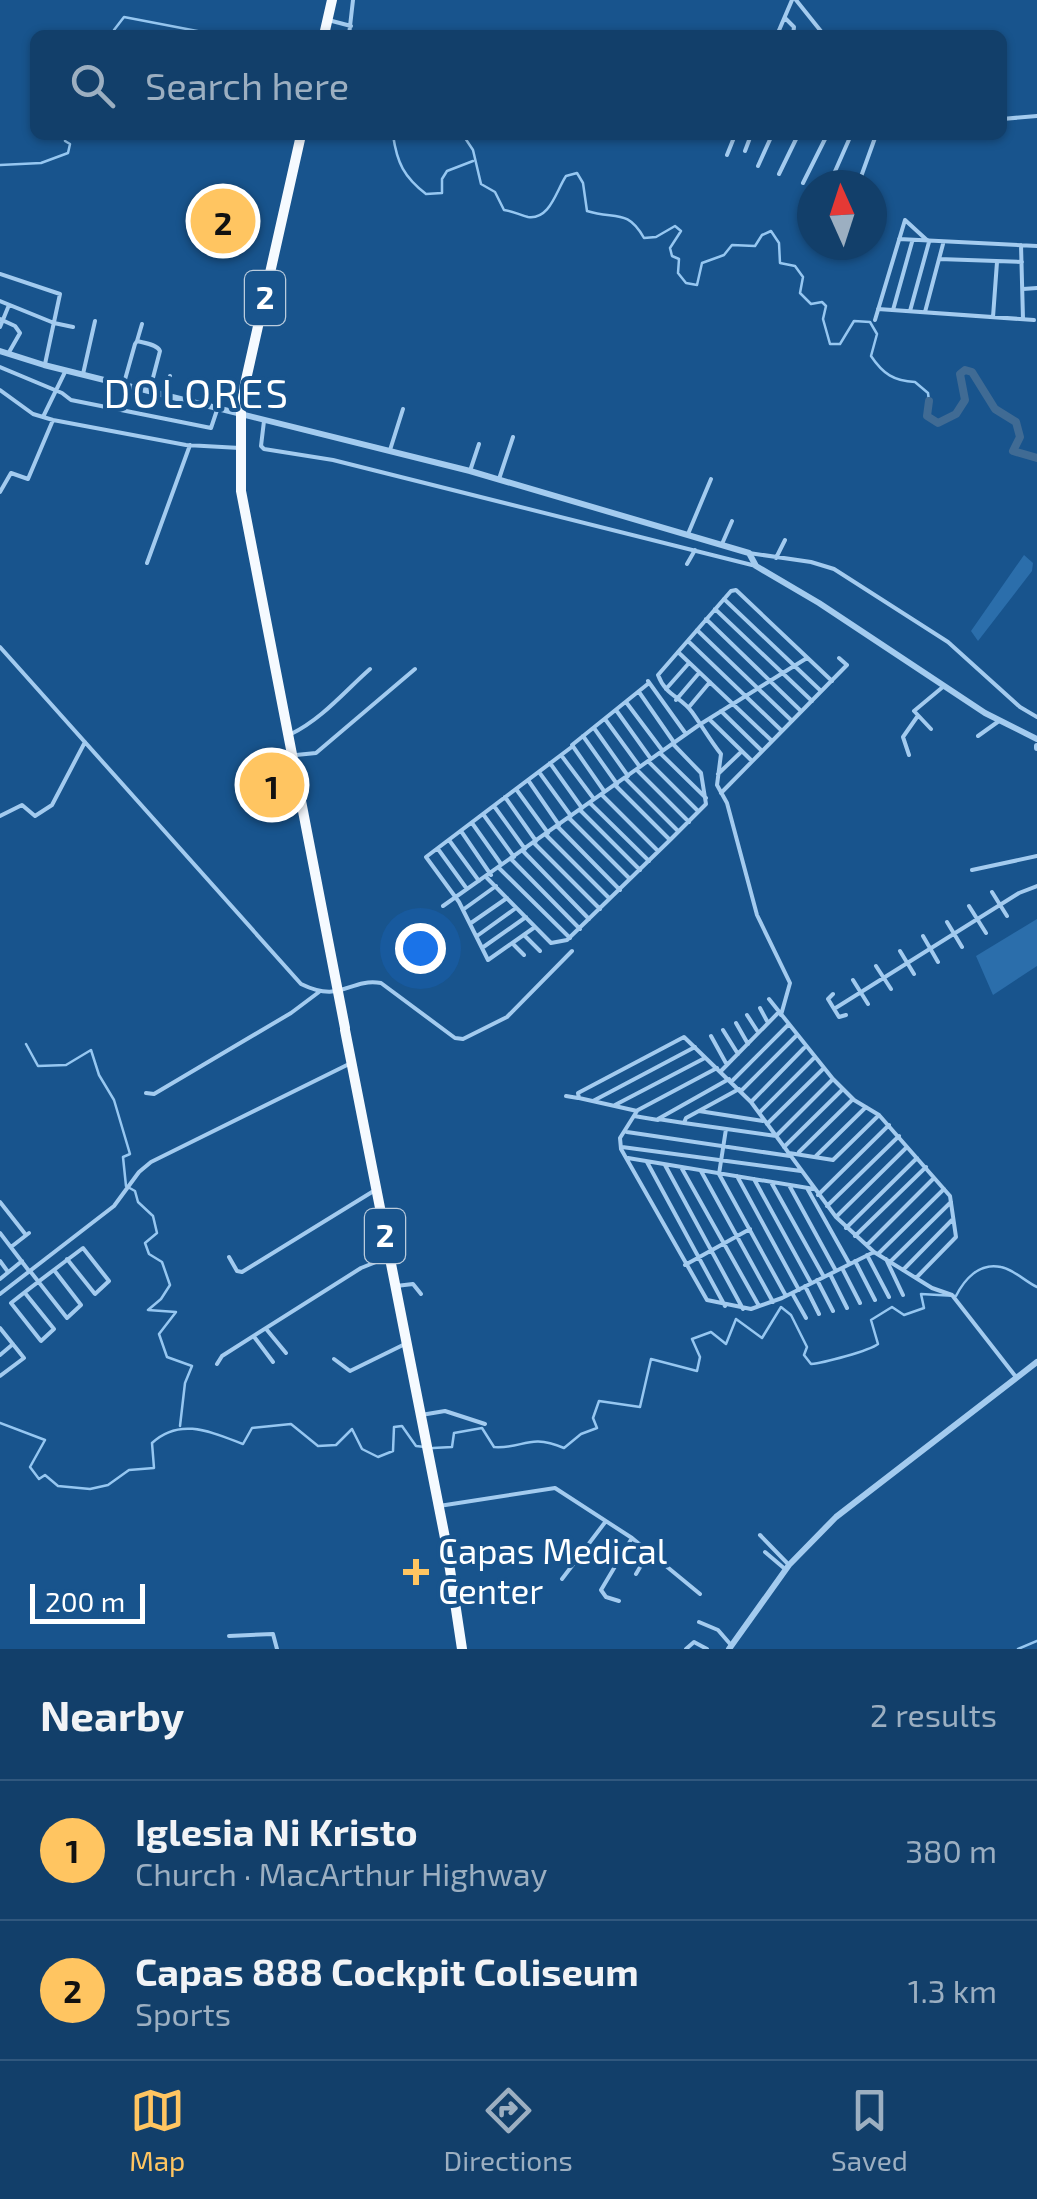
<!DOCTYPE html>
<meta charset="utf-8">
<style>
body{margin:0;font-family:"Exo 2",sans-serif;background:#1b4670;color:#f1f3f6}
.compass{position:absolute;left:797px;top:170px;width:90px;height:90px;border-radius:50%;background:#123f6a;box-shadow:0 2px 8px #0004;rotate:357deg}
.scale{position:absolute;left:30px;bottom:25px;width:115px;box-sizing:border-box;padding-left:10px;border:5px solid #fff;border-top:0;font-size:28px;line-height:35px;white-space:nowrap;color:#fff;-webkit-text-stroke:8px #18548d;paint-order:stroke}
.you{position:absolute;left:420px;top:948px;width:35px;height:35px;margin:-25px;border:8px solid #fff;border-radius:50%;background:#1a73e8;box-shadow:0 0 0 15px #1a73e833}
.badge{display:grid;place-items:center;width:65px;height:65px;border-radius:50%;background:#ffc561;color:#111;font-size:32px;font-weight:700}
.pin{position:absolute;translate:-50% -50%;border:5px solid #fff;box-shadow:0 2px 10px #0006}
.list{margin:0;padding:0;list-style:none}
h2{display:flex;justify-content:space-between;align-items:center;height:130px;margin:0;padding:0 40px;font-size:42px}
h2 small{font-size:32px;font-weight:400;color:#9cafc1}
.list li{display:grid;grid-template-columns:65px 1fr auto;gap:30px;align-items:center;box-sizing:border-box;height:140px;padding:0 40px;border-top:2px solid #31587e}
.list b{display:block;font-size:38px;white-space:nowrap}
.list p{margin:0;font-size:32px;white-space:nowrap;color:#9cafc1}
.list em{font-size:32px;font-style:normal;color:#9cafc1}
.icon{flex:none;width:55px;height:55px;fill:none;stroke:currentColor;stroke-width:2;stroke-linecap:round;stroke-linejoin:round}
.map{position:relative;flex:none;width:1037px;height:1649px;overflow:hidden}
.search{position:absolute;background:#123f6a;box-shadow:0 2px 8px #0004;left:30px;right:30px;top:30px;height:110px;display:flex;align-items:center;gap:25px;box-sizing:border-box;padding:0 35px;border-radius:15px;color:#9cafc1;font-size:38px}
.sheet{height:410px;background:#123f6a}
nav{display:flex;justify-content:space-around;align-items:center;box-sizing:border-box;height:140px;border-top:2px solid #31587e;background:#123f6a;font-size:28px;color:#9cafc1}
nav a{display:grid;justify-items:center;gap:5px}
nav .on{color:#ffc561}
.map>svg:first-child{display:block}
.green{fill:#2b6eab}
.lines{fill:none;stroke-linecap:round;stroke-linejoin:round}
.stream{stroke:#96c7f1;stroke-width:2.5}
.river{stroke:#406b94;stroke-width:8}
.minor{stroke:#a3cbef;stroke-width:4}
.tertiary{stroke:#a3cbef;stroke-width:6}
.trunk{stroke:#f5faff;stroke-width:10}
.poi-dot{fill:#ffc561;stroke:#18548d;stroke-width:4}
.labels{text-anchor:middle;stroke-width:8;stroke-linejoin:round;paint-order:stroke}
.shield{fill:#18548d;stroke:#baccdd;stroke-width:2.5}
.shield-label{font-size:32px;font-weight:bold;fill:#fff}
.poi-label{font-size:35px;fill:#fff;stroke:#18548d;text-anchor:start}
.quarter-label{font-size:40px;letter-spacing:2.5px;fill:#fff;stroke:#18548d}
</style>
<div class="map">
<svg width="1037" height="1649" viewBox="0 0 1037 1649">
<rect width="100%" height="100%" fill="#18548d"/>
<path class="green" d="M1024,555l9,8 -1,8 -54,70 -7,-10z
M1037,919v47l-44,29 -17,-39z"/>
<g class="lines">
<path class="stream" d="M118,35l-4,-5 10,-13 94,18
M70,135h3
M393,135c4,28 11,42 33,59l16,-1v-14l5,-8 26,-10
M463,135l10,15 8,34 14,8 9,18c9,1 15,5 24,7 22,3 28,-26 38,-41l11,-3 6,10 4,28c28,9 40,-3 57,27l12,-1 19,-11 6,5 -11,17 2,8 7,3 -1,14 8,10 11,2 5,-22 22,-8 8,-10 23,1 7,-11 9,-4 8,12 1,20 15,3 8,11 -3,16 11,11 11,-2 4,4 -3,13 7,25h10l14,-23 16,1 7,12 -6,22c12,18 23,25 44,26l13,11 1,8
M0,165l41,-2 27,-10 2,-9 -5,-3 1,-6
M26,1044l12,22 28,-1 25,-15 8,25 15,25 16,54 -7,3 3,29 9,5 3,11 15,14 4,17 -12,10 4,11 13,8 8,23 -9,14 -13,11 28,2 -17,22 8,23 25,9 -7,17 -5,43
M0,1423l45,17 -15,27 9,12 6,-4 13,11 32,3 18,-4 21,-15 25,-2 -2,-25c28,-26 59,-11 91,1l9,-16 39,-4 27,22 18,-1 16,-16 10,20 16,8 15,-6 1,-24 8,-1 14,20 9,1
M433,1448l19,-1 2,-14 28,-5 12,19c30,2 34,-14 70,1l17,-14 16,-6 -4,-10 6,-17 41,6 11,-48 46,12 3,-14 -8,-18 19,-7 15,12 10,-25 26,19 19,-31 10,8 16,32 -3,8 7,9c12,-1 58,-13 67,-20l-7,-24 21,-13 12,8 20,-7 -3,-14 35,2c8,-16 23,-34 45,-29 12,2 25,15 36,20
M1018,1649l19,-8"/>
<path class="river" d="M929,401l-2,15 11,7 18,-9 9,-14 -5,-26 5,-4 7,2 23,37 21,13 4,15 -7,14 24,7"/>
<path class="minor" d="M796,0l28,35
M785,18l9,9 -1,8
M332,21l19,5
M349,35l4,-35
M777,35l15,-35
M1002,119l35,-3
M745,151l6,-16
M727,155l8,-20
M758,166l14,-31
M779,174l19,-39
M803,183l24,-48
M829,185l22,-50
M858,185l18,-50
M899,239l138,7
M1021,245l2,74
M939,259l83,3
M0,274l60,20 -15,70
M1023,289l14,-1
M0,301l54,22 19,4
M878,309l156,11
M893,310l19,-68
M925,312l18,-68
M993,317l4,-55
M0,319l15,7 5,7 -12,21
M875,320l30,-100 24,22 -19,69
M0,327l9,-22
M137,341l5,-17
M0,367l62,26 9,7 140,28 6,-18
M83,374l12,-53
M124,383l11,-39 2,-3c7,2 20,3 23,10l-10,38
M0,390l33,24 20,6 133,25 54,3
M165,393l5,-17
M43,417l22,-45
M264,421l-3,25 3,3 69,11 423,106
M390,450l13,-41
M470,471l9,-27
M499,479l14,-42
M0,492l11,-19 17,6 25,-59
M688,534l23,-55
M722,544l10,-23
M749,553l62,9 23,7 114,73 72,65 17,10
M776,558l9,-18
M147,563l43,-118
M687,564l8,-14
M724,599l97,92
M715,609l97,92
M706,619l94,91
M697,630l94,90
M688,641l94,90
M0,647l301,337c41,20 47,-6 80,-1l74,55 8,1 44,-22 65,-66
M678,652l94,89
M648,681l38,53
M666,689l23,-26
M639,692l34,49
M676,700l23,-27
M626,702l36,48
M689,707l21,-25
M616,710l35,49
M721,711l40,39
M605,719l35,48
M709,719l43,42
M594,728l34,48
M931,729l-17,-18 30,-25
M291,734c31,-15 54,-43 79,-65
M583,736l34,48
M978,736l21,-15
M660,753l46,45
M296,755l20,-2 99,-84
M561,755l33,44
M909,755l-6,-18 14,-20
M648,761l50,50
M550,763l32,45
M637,770l52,52
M539,772l32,44
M718,774l22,-21
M625,778l53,53
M528,780l31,45
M516,789l32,44
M604,791l-32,-46 77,-62
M721,793l126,-128 -8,-7
M265,794l32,-7
M602,795l56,56
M505,797l31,44
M590,803l59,58
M494,806l31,43
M580,810l60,60
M483,814l31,43
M0,816l22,-11 13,11 17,-11 33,-63
M569,818l60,60
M472,823l29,41
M557,826l63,64
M461,831l30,44
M546,835l63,63
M449,840l30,41
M670,840l36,-36 -5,-31 -28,-29
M534,843l66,66
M438,849l29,40
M523,851l66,68
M511,859l69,70
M499,868l71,70
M972,870l65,-14
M487,878l64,65 16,-3 103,-100 -55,-55
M992,892l15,24
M443,906l256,-181 108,-67
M969,906l17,27
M464,909l32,-23
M947,922l15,25
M471,923l36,-25
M535,927l-47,33 -29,-58 -33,-45 147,-111
M477,936l39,-28
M525,936l15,15
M923,936l15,26
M514,945l10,10
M482,948l44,-31
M900,951l14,23
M876,966l15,23
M853,980l15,24
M833,994l-5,5 11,18 7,-2
M769,999l64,80 21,21 25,15 71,81 6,41 -40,41
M760,1008l7,13
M834,1009l185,-116 18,-7
M747,1015l11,17
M781,1015l9,-32 -33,-68 -30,-112 -10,-18 4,-31c-11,-14 -19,-28 -29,-42 -12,-16 -26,-16 -34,-37l73,-84 5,-1 96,91
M736,1023l12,21
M723,1030l15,24
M711,1036l16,29
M721,1071l58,-59
M731,1082l57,-57
M739,1089l-53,29 -2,5 92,13 57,-57
M741,1091l55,-55
M146,1093l8,1 137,-81 28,-21
M566,1096l12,2
M593,1101l102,-54
M751,1102l53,-54
M615,1105l88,-46
M638,1110l79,-42
M699,1111l64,10
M760,1112l55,-55
M634,1116l24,4
M684,1123l-26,-4 71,-40
M767,1124l57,-56
M726,1129l-7,45 67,122
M627,1132l163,24
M622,1147l179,24
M784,1147l59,-58
M799,1152l54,-53
M789,1153l44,7 46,-45
M816,1156l50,-49
M628,1158l186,31
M647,1162l78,144
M665,1165l78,144
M681,1167l78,139
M701,1171l72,131
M737,1176l62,114
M754,1179l57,104
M771,1182l53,95
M789,1185l47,86
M807,1188l42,75
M818,1195l71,-70
M0,1202l26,33
M827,1206l72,-70
M836,1217l71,-70
M846,1228l71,-70
M0,1233l29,38
M855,1236l71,-69
M867,1245l67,-67
M11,1247l18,-14
M874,1252l-92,46 -31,11 -44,-9 -86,-151 -1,-11 17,-27 -58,-13 -1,-5 106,-56 67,65 85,115 38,35 58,36 20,7 64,82
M878,1254l66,-65
M867,1255l22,42
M229,1257l8,14 5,1 130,-80
M886,1259l17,36
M0,1261l8,11
M855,1261l20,39
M890,1262l61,-60
M685,1265l65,-36
M842,1268l18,35
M903,1270l49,-50
M30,1271l37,47 14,-13 -27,-35
M830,1274l17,34
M0,1279l22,-18
M817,1280l16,31
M396,1286l17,-2 8,10
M805,1286l14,28
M25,1293l29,36 -13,12 -30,-38c24,-19 48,-37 72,-55l26,33 -14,13 -28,-35
M792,1293l14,25
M0,1294l114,-88 25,-34 12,-10 196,-97
M0,1328l24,30 -24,18
M267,1330l19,23
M255,1338l18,24
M0,1355l13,-11
M334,1359l16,12 53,-26
M217,1364l5,-8 139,-88 25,-10
M421,1415l24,-4 40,13
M439,1506l116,-18 77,50 68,56
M760,1535l29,30
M765,1552l20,17
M636,1574l13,-22
M562,1579l44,-58
M619,1601l-13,-4 -5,-7 31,-52
M699,1622l19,8 13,15
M229,1636l44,-2 4,15
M686,1649l8,-7 13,7"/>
<path class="tertiary" d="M0,351l44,14 426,106 279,82 7,13 63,37 166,110 52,26
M1037,746v2
M729,1649l60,-84 47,-48 201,-155"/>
<path class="trunk" d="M324,35l8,-35
M301,135l-56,249 -4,27v80l104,537
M345,1030l101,513 16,106"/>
</g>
<path class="poi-dot" d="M411 1557h10v10h10v10h-10v10h-10v-10h-10v-10h10z"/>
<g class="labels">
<g class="shield">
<rect x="245" y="271" width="40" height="54" rx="8"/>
<rect x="365" y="1209" width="40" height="54" rx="8"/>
</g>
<g class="shield-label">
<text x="265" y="309">2</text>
<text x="385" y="1247">2</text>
</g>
<g class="poi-label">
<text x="438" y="1564">Capas Medical<tspan x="438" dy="40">Center</tspan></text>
</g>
<g class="quarter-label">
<text x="197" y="408">DOLORES</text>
</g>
</g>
</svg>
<svg class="compass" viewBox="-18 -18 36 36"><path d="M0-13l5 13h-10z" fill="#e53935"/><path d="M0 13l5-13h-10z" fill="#9cafc1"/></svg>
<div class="scale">200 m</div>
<div class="you"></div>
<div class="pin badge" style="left:272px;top:785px">1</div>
<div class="pin badge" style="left:223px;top:221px">2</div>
<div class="search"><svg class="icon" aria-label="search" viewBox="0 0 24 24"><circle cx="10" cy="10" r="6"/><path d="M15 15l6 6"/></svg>Search here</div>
</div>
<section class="sheet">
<h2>Nearby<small>2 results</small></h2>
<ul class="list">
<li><span class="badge">1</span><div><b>Iglesia Ni Kristo</b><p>Church · MacArthur Highway</p></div><em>380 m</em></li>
<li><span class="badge">2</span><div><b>Capas 888 Cockpit Coliseum</b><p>Sports</p></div><em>1.3 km</em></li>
</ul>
</section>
<nav>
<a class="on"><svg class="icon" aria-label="map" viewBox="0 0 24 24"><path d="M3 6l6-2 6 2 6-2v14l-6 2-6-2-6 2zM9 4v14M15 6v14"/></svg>Map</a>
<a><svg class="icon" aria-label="directions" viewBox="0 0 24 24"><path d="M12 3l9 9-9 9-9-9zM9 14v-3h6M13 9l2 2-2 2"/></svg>Directions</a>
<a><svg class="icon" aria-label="saved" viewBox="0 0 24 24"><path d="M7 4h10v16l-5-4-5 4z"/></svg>Saved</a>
</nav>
